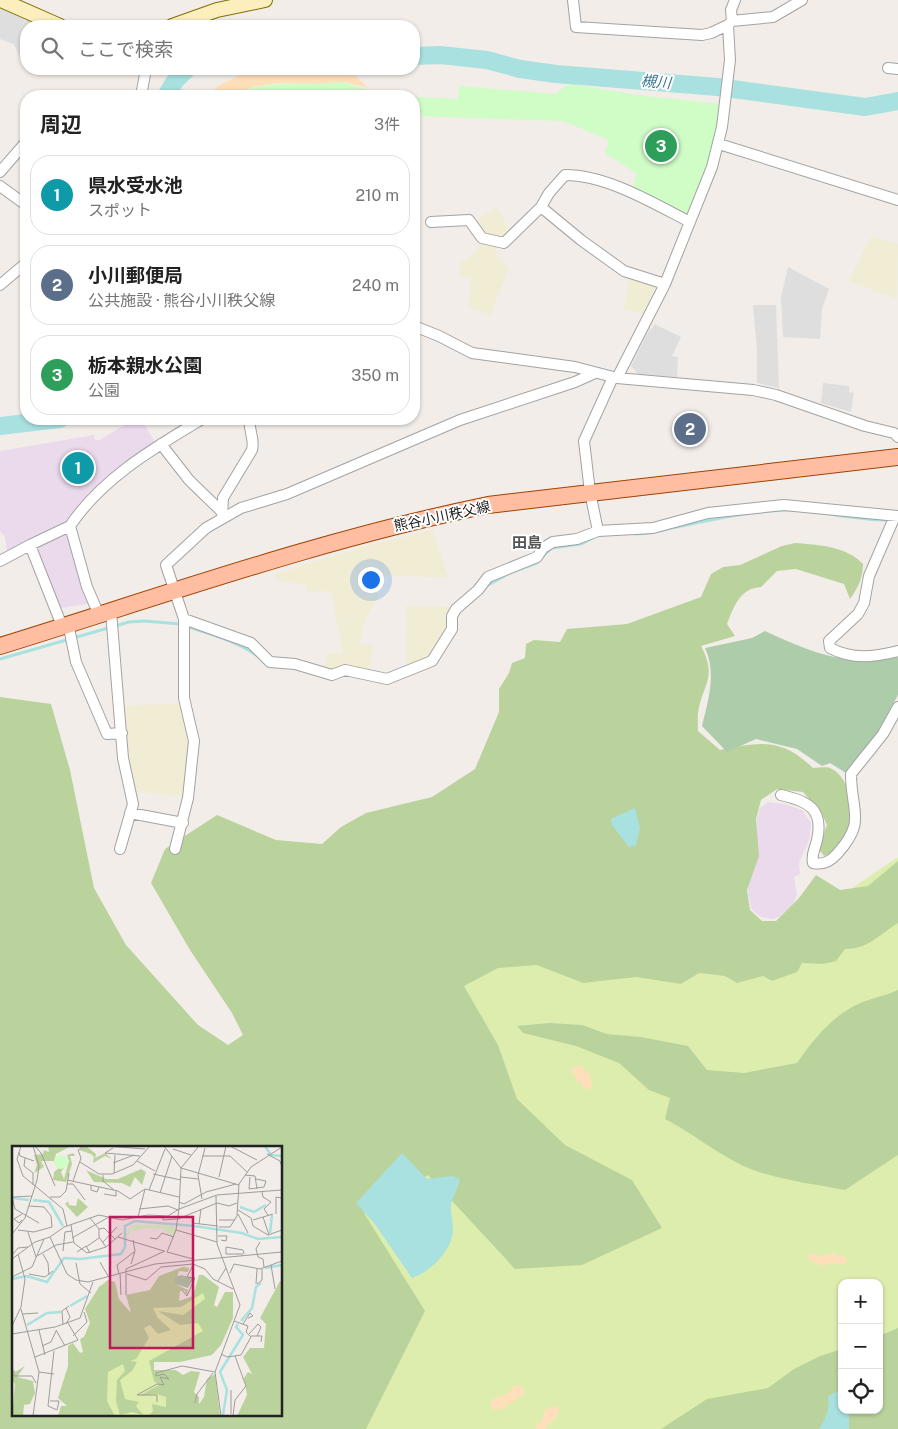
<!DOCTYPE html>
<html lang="ja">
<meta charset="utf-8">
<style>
body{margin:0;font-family:"Public Sans","Noto Sans JP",sans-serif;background:#f6f6f6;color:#222}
.controls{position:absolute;right:15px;bottom:15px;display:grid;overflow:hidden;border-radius:10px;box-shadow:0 1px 4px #0004}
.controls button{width:45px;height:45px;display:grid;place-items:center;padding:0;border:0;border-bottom:1px solid #e0e0e0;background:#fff;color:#222;font:25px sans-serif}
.you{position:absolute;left:370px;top:579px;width:18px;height:18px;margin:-12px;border:4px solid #fff;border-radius:50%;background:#1a73e8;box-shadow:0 0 0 8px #1a73e833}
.badge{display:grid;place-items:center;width:32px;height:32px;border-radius:50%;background:#7c3aed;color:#fff;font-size:16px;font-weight:700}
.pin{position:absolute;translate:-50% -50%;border:2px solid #fff;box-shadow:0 1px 5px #0006}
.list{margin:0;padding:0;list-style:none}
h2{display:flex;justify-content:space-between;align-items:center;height:65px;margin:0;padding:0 20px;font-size:21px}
h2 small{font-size:16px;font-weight:400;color:#767676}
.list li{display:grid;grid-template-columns:32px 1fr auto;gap:15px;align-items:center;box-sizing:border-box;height:80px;margin:0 10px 10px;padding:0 10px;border:1px solid #e0e0e0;border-radius:20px}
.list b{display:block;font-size:19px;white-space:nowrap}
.list p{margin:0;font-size:16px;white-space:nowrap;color:#767676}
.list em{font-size:16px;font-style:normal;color:#767676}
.icon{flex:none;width:28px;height:28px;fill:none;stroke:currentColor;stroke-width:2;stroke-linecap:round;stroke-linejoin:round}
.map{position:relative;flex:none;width:898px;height:1429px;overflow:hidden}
.search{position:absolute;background:#fff;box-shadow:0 1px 4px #0004;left:20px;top:20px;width:400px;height:55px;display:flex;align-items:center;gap:12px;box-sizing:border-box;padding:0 18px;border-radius:20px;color:#767676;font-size:19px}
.panel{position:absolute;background:#fff;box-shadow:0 1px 4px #0004;left:20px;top:90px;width:400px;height:335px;border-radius:20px}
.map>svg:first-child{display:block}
.industrial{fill:#eadaec}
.farmland{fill:#f1ecd4}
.grass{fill:#ddedae}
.forest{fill:#bad39c;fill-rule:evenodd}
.sand{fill:#ffdfba}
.cemetery{fill:#adcca9}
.park{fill:#d0fcc6}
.parking{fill:#dedede}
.water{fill:#a8e1df}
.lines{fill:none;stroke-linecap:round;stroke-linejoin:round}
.stream{stroke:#a8e1df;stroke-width:3}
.river{stroke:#a8e1df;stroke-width:18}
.street-casing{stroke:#a3a3a3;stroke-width:12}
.secondary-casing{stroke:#816e01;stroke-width:16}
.primary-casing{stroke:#a04200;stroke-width:18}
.street{stroke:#fff;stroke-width:10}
.secondary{stroke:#fcefbd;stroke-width:14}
.primary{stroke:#ffbea1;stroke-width:16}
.labels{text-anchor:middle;stroke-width:4;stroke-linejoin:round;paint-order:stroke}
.street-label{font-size:14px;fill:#222;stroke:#fff}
.water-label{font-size:15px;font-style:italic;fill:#3b798e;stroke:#fff}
.neighbourhood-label{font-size:15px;font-weight:bold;fill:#555;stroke:#fff}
.inset-river{fill:none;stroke:#a8e1df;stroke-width:2.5}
.inset-road{fill:none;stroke:#9f9c99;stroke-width:1}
.view{fill:#c2185b;fill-opacity:0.15;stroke:#c2185b;stroke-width:2.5}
.inset-edge{fill:none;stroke:#222;stroke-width:2.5}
</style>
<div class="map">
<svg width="898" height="1429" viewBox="0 0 898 1429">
<rect width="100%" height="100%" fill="#f2ede9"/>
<path class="industrial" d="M134,419h7l15,25 -50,35 -21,20 -17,24 -38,15 -1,4 -19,10 -3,-1 -2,-14 -5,-6v-80l94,-16 1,5h5z
M66,532l8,16 16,53 -2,3 -27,4 -5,-5 -21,-55z
M768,802l17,2 17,6 9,13 -2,17 -10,23 1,11 -6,3 3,18 -5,10 -13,12 -7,2 -11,-2 -9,-7 -4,-16 1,-18 7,-33 1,-25 3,-10z"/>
<path class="farmland" d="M497,207l13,26 -8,8 -18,-5 -9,-15z
M871,237l27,7 -1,55 -48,-18z
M485,241l11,4 1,11 12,13 -19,46 -21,-8 2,-30 -11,-1v-13l10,-6z
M629,278l26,8 -11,28 -20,-6z
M432,530l17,48 -62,-3 -6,7 -4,2v17l-7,9 -8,19 -2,15 13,2 -4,24 -20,-5 -16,4 -8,-1 2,-15h16l-12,-62 -24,1 -2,-7 -21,-3 -6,-2 -3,-6 87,-27z
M405,606l44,1 -1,21 -18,28 -22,10 -2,-5 1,-48z
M181,703l9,36 -8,57 -46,-4 -7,-32 -4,-54z"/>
<path class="grass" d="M898,857v496l-19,9v-79h-37v96l-109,50h-413l10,-175 136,-308 310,-6z"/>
<path class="forest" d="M795,543c24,2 51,3 68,21 0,14 -5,24 -13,35l-6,-15 -48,-15 -19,2 -16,16c-21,1 -27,19 -34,37l8,12 -34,10c15,29 5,34 -2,61 -2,8 -1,17 -1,24l22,19c40,-8 61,-13 93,18 5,0 14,-2 19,1 20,11 25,48 16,68 -4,9 -15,15 -24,19l-6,-8 9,-23 -5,-11 -19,-22 -26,-3 -16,11 -5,19 3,37 -12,34 3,20 12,11h14l23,-23 17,-23 24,15 28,-4 30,-25v62c-19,12 -30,26 -53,26l-9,12 -13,3 -21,-1 -5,9 -25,9 -9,-5 -26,7 -12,-7 -26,-3 -18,11 -45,-7 -53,6 -46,-18 -39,3 -34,18 34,59 19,54 48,46 67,35 30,48 -80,37 -67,4 -87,-94 -64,38 61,98 -59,118h-366v-732l51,7 19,66 24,118 32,57 72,80 30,20 15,-10 -11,-22 -42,-63 -39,-67 14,-34 52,-34 59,25 46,4 19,-17 25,-14 66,-16 43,-28 24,-57v-23l10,-16 3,-10 13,-5 1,-14 8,-4 26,2 7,-13 60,-5 74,-27 10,-23 12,-7 17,-2 42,-19zM14,1148h267v267h-267z
M898,990v165l-53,35c-27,-5 -56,-9 -83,-17 -36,-11 -64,-37 -97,-54l5,-21 -21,-8 -30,-27 -43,-17 -53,-13 -6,-7 32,-3 33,2 25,9 34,3 47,9 19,24 37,3 53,-10c16,-23 34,-46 61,-59 13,-6 27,-8 40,-14z
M898,1328v101h-237l46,-30 61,-11 26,-19 26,-13 22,-7v61h37v-74z"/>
<path class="sand" d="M253,69h78l25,7 12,12 -24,-6 -25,2 -41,-1 -25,4 -23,9h-22l11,-11z
M580,1065l10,11 2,10 -4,4 -6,-3v-4l-6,-2v-5l-5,-4 2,-4z
M813,1253l5,3 17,-3 3,3 7,1 2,5 -3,2 -14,-1 -7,3 -14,-6 -1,-5z
M516,1385l7,2 1,7 -22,15 -8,1 -3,-2 1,-9 16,-6z
M554,1406l5,2v5l-14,16h-9l-1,-3 6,-4 4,-12z"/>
<path class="cemetery" d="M765,631c45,21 84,37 133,26v38l-21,38 -31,40 -16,-10 -8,3 -25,-17 -41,-10 -29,13 -25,-26c6,-25 15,-53 3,-78l47,-10z"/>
<path class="park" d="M343,82l43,14h-155c36,-18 74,-10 112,-14z
M572,84l65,11 84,9 -9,54 -25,57h-5l-49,-26 4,-15 -32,-21 4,-13 -46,-19 -149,-5v-19l44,2 1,-13 97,8 8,-7z"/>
<path class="parking" d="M0,8l25,11 -8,19 9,-19 16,7h-16v39l-6,-6 -6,-15 -14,-5z
M788,267l41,22 -7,20 -2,30 -37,-2 -2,-40z
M753,305h23l3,83 -22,-5v-33z
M654,324l27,13 -9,19 6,1 -1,20 -39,-3 -7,-8 19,-38 2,1z
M823,383l26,3v6l5,1 -3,19 -30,-9z"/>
<path class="water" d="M635,808l5,20 -4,17 -7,2 -17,-22 -1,-6z
M402,1153l25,26 25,-3 8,3c-2,10 -7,17 -9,26 -1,7 2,16 2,24 0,20 -22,43 -41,49l-38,-55 -18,-20z
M836,1392h6v18h7v19h-30c7,-11 11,-20 9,-33z"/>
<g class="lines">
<path class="stream" d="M663,530c40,-8 80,-18 121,-20 35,-1 70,11 106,10
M636,534l14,-1
M488,585l24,-13 25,-9 14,-15 30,-4 12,-6
M187,626c24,9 51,15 72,31
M0,659l129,-37 15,-1 37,3"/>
<path class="river" d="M414,56l26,-1 47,5 33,9 36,5 162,13 147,20 33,-6
M166,96l9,-15 12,-12
M0,426l60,-7"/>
<g class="street-casing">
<path id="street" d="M573,0l3,27 126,8 9,-2 17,-8
M735,0l-4,10 1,11 -4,4 2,35 -8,67 -10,40 -47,117 -48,94 136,12 23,5 89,31 29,7 4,4
M732,21l41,-4 29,-17
M888,68l10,1
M141,96l5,-27
M719,144l179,56
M0,172l26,-30
M0,186l26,19
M541,207l40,33 43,31 41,13
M431,222l38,-2 13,18 22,5 37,-36 8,-14 16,-18c42,0 88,28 125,47
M0,285l26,-22
M414,326l25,10 33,17 103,14 42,11
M161,444l28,36 32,31
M895,516l-26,60 -5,27 -6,11 -29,27 1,7c23,12 44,9 68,3
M222,517l1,-19 29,-48c3,-12 -4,-20 -2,-31
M598,531l-8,-39 -6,-51 29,-64
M0,561l30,-16
M111,612l12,146 10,46 -13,45
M99,615l-12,-28 -17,-61c32,-48 84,-78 132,-107
M184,619l67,24 19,19 25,2 37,11 13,-5 42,9 45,-18 20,-32v-13l4,-7 22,-19 10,-13 49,-20 6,-9 10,-6 24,-3 21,-8 55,-3 55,-15 76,-8 114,11
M62,626l-32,-81 40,-19
M69,628l7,34 31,72 15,-1
M781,795c27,6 43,14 36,45 -2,9 -6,14 -4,23 10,2 17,-1 24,-9 30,-33 14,-42 14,-80l32,-40 15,-27
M130,813l53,10
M175,849l13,-51 6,-57 -10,-43v-79l-18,-54 40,-37 35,-20 46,-14 173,-74 115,-38 20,-9"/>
</g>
<g class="secondary-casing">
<path id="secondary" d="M1,0l59,26
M172,26l45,-16 48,-10"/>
</g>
<g class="primary-casing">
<path id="primary" d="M0,646c162,-50 322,-107 488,-141l410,-48"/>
</g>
<use href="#street" class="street"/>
<use href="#secondary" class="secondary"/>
<use href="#primary" class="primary"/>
</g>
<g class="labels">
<g class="street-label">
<text transform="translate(442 516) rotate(-12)" y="5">熊谷小川秩父線</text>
</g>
<g class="water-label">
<text transform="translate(656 82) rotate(5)" y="5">槻川</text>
</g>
<g class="neighbourhood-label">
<text x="527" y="548">田島</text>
</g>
</g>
<g transform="translate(12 1146)">
<rect width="270" height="270" fill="#f2ede9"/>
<path d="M195,140l9,45 -64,29 1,11 27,45h-95l18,-41 38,-43 12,-28 29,-1z" fill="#ddedae"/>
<path d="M36,0h23l-15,8 -2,7h-13l3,6 -10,6 3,-8 -3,-10 9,-1 1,-4 5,2zM74,0l10,8 -1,4 10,-5 7,6 -7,-3 -12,7 1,-6 -3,-3 -12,-4zM61,7l2,3h-5l2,8 -6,18 -13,-2 1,-8 5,-4h5l-3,4 3,7 5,-18 -2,-6zM129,23l5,3 -4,13 -7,-8 -5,10 -8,-4 -28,-1 -8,-12 20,9h12zM66,52l10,9 -11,10 -12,-13 3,-3 1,4 7,1zM171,121l6,1 -1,4 -9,-1 -4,13 13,6 -1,5 -3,-5 -4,1 -1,10 14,-5 6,-21h4l16,12 -5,18 3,2 8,-15h8v26l-12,27 -9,10 -32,7h-26v8h22l7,5 8,-4 9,1 -6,20 5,5v7l5,-7 3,-18 8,-5 5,42h-72l5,-5 -1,-7 14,3v-10l-9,-3 -18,2 20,-11 -5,-4 -5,-20 54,-30 -5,-8 -18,2 -22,-14 25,4 22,-16 -2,-6 -22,14 -28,1 5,10 13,12 -13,4 -8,-9 -6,3 5,10 -13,21 -6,2 7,1 -5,9 -12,9 5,19 14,3 -3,4 7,9 -11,-3 -12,3 -4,-14 1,-21 8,-9 -2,-7 -15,8 -1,29 8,15h-57l3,-10h6l-9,-8 10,-32v-20l5,-3 7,10 3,-1 -3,-13 4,-2 6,-14 -5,-14 14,-22 9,-7 7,2 4,17 12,14 -5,-18 24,-5 9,-14zM268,135h2v135h-45l10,-21 -3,-17 4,-6 4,2 -9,-17 7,-9h14l2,-24 -6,-6zM13,220l-8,11 16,4 2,12 -5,11 -6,1 -1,11h-11l3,-32 -3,-4 3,-8z" fill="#bad39c"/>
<path d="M169,129l13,3 -6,10 -13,-4v-7z" fill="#adcca9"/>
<path d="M42 16a7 7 0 1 1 14 0a7 7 0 1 1-14 0ZM121,79h30l14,2 -4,10 -10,-8 -19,-1 -9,3 -3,-3 -5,10 1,-8z" fill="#d0fcc6"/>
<path class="inset-river" d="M253,0l6,9 11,1M1,52l16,2M21,54l16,2 14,24M228,61l14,5 12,-7M258,87l2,-18M253,122l17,-3M0,133l15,-3 20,6 17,-24 16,1 41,-5 4,-7v-21l10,-5 59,5 48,7 16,6 24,-2M58,160l17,-10M229,175l11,-13 4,-21 5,-4M15,179l20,-12 14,-1M211,269l4,-25 -7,-18 23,-37 -7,-8 2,-3"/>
<path class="inset-road" d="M9,0l-4,13 6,17 40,33 4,17M23,0l6,7 14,33M94,0l39,3M152,0l17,22 -2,41 38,-14 65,-5M187,0l-18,22 58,17M218,0l27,14M101,2l-8,5 35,3M161,3l18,6M7,6l1,4 14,5M255,8l13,7 2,6M190,10h28l17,16M13,12l-1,8 9,7v12M125,15l18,10M68,16l19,12h13l21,-9 17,-19M101,17l21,-8M102,27l1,-18M141,28l28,6M91,29v6l11,9M233,29l10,1 2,13M169,31l17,2M207,31l7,-31M238,31l-1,12 15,-2 2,-6 -10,-2M55,34l51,11 12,8 15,-10M61,35l8,-23 -3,-8 6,-4M55,38h6l12,16M79,39v5l6,2 2,-5M137,44l16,-41M250,46l1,5 8,5 -7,7 4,6M148,47l12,-37M92,48l12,2v-5M204,50l1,48 23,61 -25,67 6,44M0,51l3,12 24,14M1,51l19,-1M38,51h10l6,-6 3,-18M190,53l-4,-24 7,-27M167,56l5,2 22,-12 30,-8M127,63l29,-3 10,4M167,63l-3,21 -9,22 26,7M226,64l13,8 2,8 15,9 14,-5M10,68l-8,5 5,4 3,-3M226,68l10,19M264,68v-17l6,1M151,70v4l14,-1M126,71l7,-28 34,8M251,71l6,18M78,72l9,11v8l7,10M166,73l39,-16 12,3 8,-3M207,74h16M241,74l20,-6M180,77l26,3M187,78l2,-15M59,79l3,18 13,10 19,-6 16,-14M207,81h11l7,-11 2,-32 12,-17 31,-20M87,83l5,-1 11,11M6,84l16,2 18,-5 -1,-11 -7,-9 -15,-1M164,84l41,12M16,86l8,25M0,88l13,-16 12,-38 2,-14 -6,-20M206,90h9l-1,5 -5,-1M38,91l14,-10 35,-12 23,5 26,-5 20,1 11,-7M106,91l46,14M60,92l37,-21M138,92l7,1 5,-6 12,4M91,96l14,-15M248,96l-4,7 2,8 5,2 1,8M74,101l13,-9M51,105l2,-19 7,-1M65,106l9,-6 4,7M31,108l5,9 1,12M231,108h-17v-7l17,3 1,4M0,109l6,-7 10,-1M25,110l19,-11 17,-3M0,113l23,-17 15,-5 17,37 9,6 12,2 67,-18 127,-12M88,116l8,14M64,117l4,21 11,9M119,118l4,-13 -2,-11M259,119l4,24M108,127l1,22M218,127l4,-9 26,5 22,-8M17,128l16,3 8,-6M107,128l-2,-9 17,-13M115,128l19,6 15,-13 32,-3 12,5 8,10 20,10M0,131l20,-10 12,-28M206,135l8,-13M244,138l1,-15M245,138l5,-4v-11M170,144l5,6 8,-18 -8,-1 6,-12M114,149v-26l39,-18M54,162l4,9 -4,7M9,163l18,63 -6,44M11,168l15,-1M231,178l7,-11 3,3 -5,2M51,179l-1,-14 7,-5M0,180l9,-19 4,-28 -7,-25M27,184l6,25M44,184l9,16M0,188l43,-7 25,-9 13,-36M237,188l9,-10 3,3 -4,9M61,190l14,-14 -3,-10M239,190h11l-1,6M30,200l9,-4 5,-11M209,208l6,3 14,-2 10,-18 -5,-5 2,-6 -14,-5M23,211l43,-17 -10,-17M2,224v6h18l4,7M27,226l15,2M38,255h9l-2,9 -9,-4 6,-55M145,256v-7h-20l20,-11 7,1 -4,-8 9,2 -5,-5 -8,2v-3l26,-7 33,6M183,257l2,-9 16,-21M219,268v-24M221,270l2,-16 11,-14 -11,-30"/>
<path class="view" d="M98,71h83v131h-83z"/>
<rect width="270" height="270" class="inset-edge"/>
</g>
</svg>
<div class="controls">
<button>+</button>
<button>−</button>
<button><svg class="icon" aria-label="locate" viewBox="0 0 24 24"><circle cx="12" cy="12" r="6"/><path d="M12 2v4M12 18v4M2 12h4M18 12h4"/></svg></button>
</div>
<div class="you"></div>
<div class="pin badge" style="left:78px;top:468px;background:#0f9aa8">1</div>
<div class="pin badge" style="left:690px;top:429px;background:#5c6f8a">2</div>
<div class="pin badge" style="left:661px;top:146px;background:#2e9e5b">3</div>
<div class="search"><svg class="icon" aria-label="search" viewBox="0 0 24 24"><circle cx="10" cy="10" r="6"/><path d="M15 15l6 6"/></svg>ここで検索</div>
<section class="panel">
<h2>周辺<small>3件</small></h2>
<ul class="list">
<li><span class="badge" style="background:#0f9aa8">1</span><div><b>県水受水池</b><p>スポット</p></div><em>210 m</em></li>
<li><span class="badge" style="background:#5c6f8a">2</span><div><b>小川郵便局</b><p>公共施設 · 熊谷小川秩父線</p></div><em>240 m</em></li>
<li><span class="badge" style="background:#2e9e5b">3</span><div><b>栃本親水公園</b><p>公園</p></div><em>350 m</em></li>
</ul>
</section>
</div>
